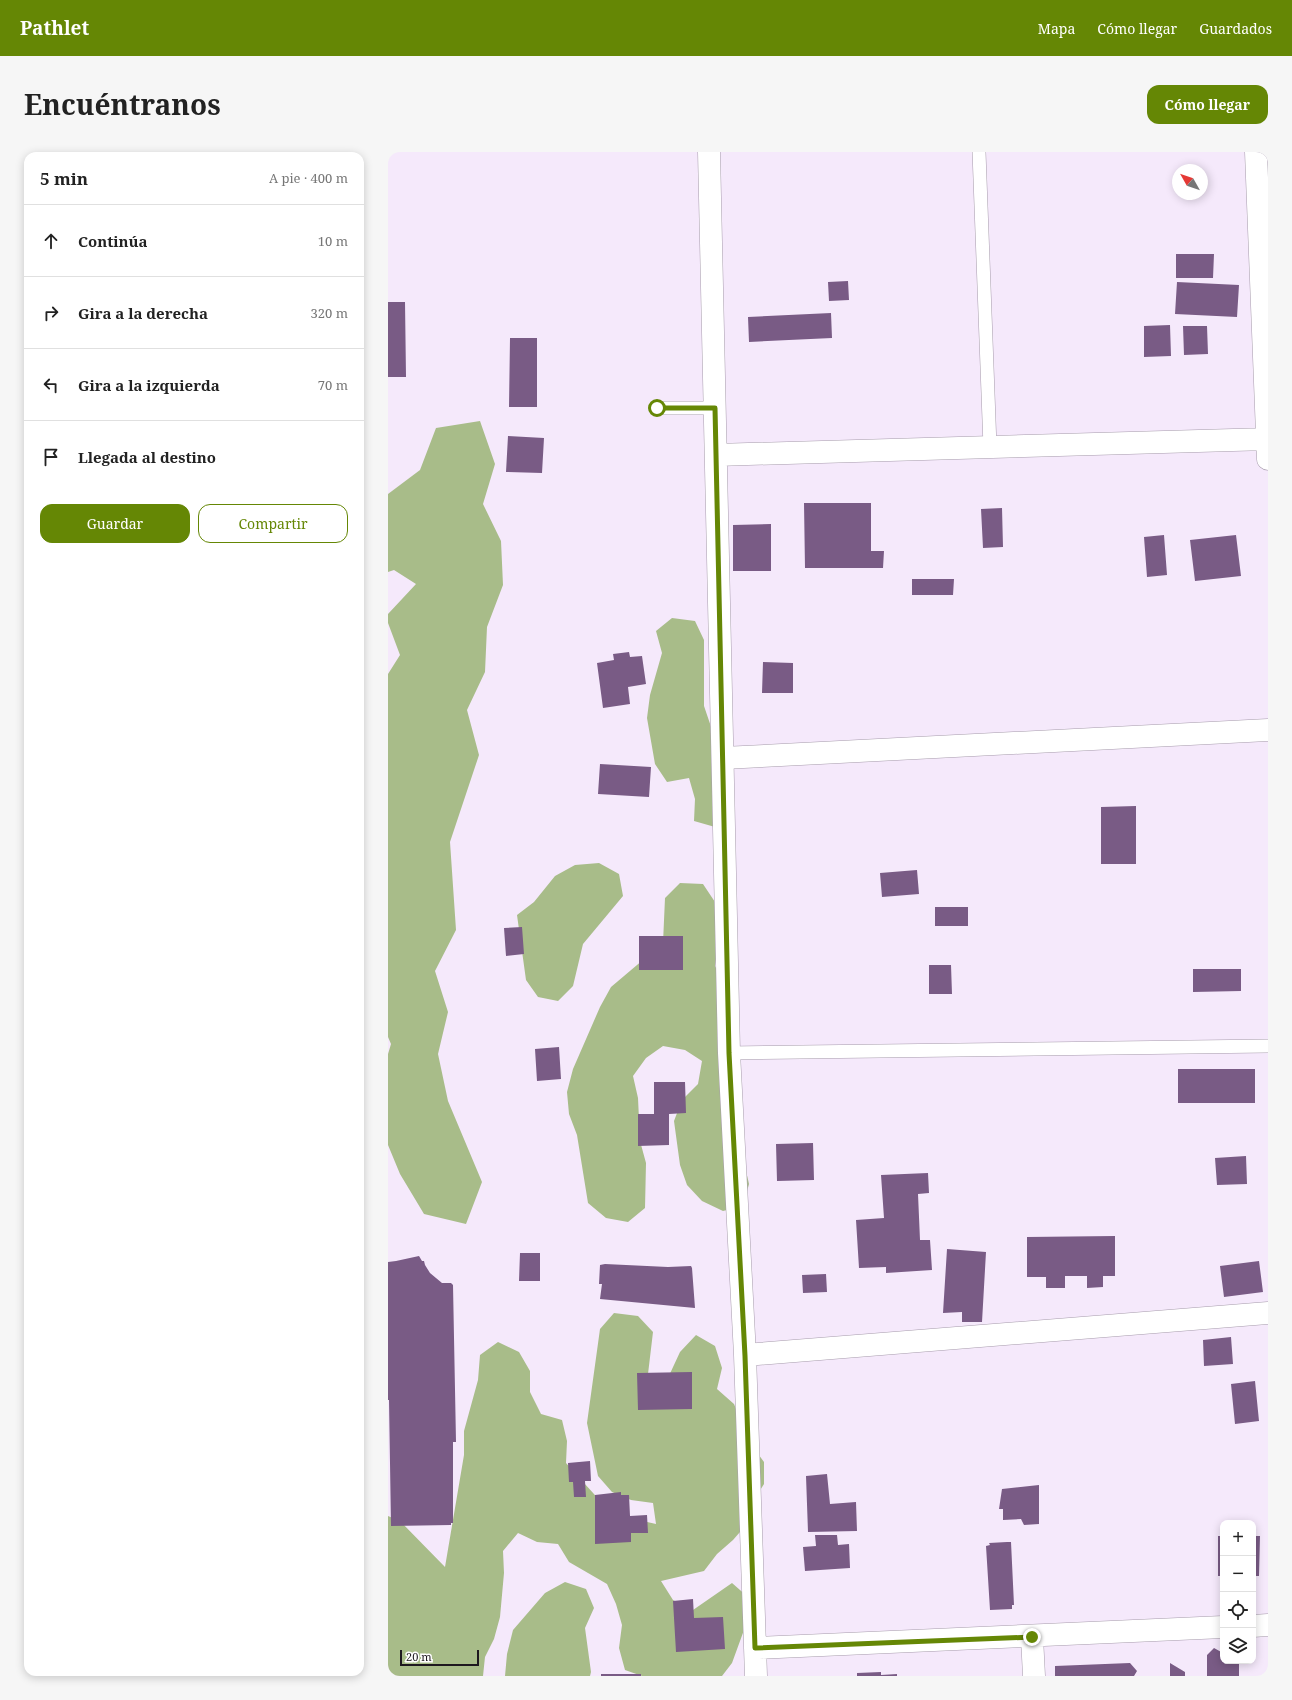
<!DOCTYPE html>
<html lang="es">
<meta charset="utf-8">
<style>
body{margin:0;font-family:"Noto Serif",serif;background:#f6f6f6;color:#222}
.controls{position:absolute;right:12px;bottom:12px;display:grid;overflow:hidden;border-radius:8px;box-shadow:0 2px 10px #0003}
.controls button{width:36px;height:36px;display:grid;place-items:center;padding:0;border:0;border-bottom:1px solid #e0e0e0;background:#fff;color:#222;font:20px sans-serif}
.compass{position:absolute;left:784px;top:12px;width:36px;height:36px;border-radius:50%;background:#fff;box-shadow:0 2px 10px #0003;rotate:310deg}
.scale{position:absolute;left:12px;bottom:10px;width:79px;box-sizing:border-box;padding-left:4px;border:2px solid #1d181f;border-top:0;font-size:11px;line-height:14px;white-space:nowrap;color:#1d181f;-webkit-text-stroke:3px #fff;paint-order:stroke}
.stop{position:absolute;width:12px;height:12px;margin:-9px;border:3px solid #658705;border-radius:50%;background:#fff}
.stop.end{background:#658705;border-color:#fff;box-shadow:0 1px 4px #0008}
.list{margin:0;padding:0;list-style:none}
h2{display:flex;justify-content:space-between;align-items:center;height:52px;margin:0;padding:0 16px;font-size:17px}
h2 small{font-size:13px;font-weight:400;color:#767676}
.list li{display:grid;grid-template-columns:26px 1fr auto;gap:12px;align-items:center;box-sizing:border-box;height:72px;padding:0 16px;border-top:1px solid #e0e0e0}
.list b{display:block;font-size:15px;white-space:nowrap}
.list em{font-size:13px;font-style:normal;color:#767676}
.actions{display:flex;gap:8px;padding:12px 16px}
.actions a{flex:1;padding:9px 0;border:1px solid #658705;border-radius:12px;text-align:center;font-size:14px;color:#658705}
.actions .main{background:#658705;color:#fff}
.icon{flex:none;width:22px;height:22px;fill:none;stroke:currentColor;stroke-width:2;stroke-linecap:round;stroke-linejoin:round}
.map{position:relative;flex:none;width:880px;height:1524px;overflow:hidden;border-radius:12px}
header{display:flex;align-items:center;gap:24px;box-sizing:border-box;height:56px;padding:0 20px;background:#658705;color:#fff}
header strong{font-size:19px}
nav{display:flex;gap:22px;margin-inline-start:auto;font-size:14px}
.intro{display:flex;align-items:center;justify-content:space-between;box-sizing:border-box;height:96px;padding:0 24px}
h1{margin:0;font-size:28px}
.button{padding:10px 18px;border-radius:12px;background:#658705;color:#fff;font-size:14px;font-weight:700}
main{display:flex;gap:24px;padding:0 24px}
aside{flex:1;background:#fff;border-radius:12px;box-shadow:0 2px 10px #0003}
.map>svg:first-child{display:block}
.forest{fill:#a8bc89}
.building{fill:#795b85}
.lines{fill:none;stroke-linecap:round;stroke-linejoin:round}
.lane-casing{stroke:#a79cac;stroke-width:14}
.street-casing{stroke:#a79cac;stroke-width:23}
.lane{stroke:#fff;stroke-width:13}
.street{stroke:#fff;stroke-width:22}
.route{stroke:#658705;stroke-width:5}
</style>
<header>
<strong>Pathlet</strong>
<nav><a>Mapa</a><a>Cómo llegar</a><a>Guardados</a></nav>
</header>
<div class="intro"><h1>Encuéntranos</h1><a class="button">Cómo llegar</a></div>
<main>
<aside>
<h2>5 min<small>A pie · 400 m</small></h2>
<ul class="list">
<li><svg class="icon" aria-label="ahead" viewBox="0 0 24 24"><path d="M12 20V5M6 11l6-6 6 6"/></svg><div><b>Continúa</b></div><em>10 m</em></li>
<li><svg class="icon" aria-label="right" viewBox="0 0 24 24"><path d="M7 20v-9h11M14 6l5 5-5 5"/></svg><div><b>Gira a la derecha</b></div><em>320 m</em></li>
<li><svg class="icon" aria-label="left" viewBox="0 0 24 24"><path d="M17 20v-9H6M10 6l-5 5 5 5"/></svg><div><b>Gira a la izquierda</b></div><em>70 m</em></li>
<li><svg class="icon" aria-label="arrive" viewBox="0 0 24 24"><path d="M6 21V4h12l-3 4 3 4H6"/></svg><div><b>Llegada al destino</b></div></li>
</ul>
<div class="actions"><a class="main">Guardar</a><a>Compartir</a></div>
</aside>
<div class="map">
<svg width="880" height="1524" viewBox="0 0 880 1524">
<rect width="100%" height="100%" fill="#f5e9fb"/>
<path class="forest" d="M92,269l15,43 -12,40 18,37 2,44 -16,42 -2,45 -18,38 12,45 -29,87 6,88 -21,41 13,41 -10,42 10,47 34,81 -16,42 -42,-10 -24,-40 -12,-29v-91l3,-10 -3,-7v-363l12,-19 -12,-32v-9l28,-30 -22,-14 -6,2v-78l32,-24 16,-42z
M284,466l23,3 9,19v66l20,59 -9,62 -21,-6 1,-22 -6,-21 -22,4 -12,-18 -8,-46 3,-23 12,-42 -6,-22z
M211,711l20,11 4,22 -40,48 -10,42 -15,15 -20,-4 -12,-17 -9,-65 17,-13 21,-26 20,-11z
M292,731l23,1 12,18 6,22 -6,42 10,19 19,177 5,22 -6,22 -20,5 -21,-10 -15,-16 -7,-20 -6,-44 8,-21 16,-16 4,-23 -17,-11 -22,-4 -17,12 -13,18 5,22 2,43 6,22 -1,45 -17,14 -22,-4 -18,-15 -11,-68 -8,-21 -2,-22 6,-23 27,-62 11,-20 52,-44 2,-45z
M226,1161l24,3 15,16 -5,42 13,19 19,-41 16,-17 19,11 7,22 -5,21 17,15 16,39 14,19v22l-12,19 -5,21 -14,16 -16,14 -13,17 -43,10 12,19 20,10 39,-27 16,14v22l-16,44 -10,13h-80l-17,-6 -6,-22 3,-23 -6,-21 -9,-20 -38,-22 -11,-18 -21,-2 -19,-9 -15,18 1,22 -4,44 -6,22 -9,18 -2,19h-95v-160l12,5 45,46 19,-112v-24l14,-51 2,-25 18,-13 21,10 11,19v21l11,22 21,6 5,21 -1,22 46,51 44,10 -3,-21 -22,-3 -19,-8 -14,-16 -11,-53 13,-94z
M177,1430l21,7 8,19 -9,20 6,44 -1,4h-85l2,-22 6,-24 32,-37z"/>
<path class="building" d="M788,102h38l-1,24h-37z
M460,129l1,19 -20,1 -1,-19z
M789,130l62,3 -2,32 -62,-3z
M0,150h17l1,75h-18z
M443,161l1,25 -83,4 -1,-25z
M782,173l1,31 -27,1v-31z
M795,174h24l1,28 -24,1z
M122,186h27v69h-28z
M120,284l36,2 -2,35 -36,-1z
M416,351h67v48h13l-1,17h-78z
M614,356l1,39 -20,1 -2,-39z
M383,372v47h-38v-46z
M776,383l3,40 -20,2 -3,-40z
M848,383l5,41 -46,5 -5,-41z
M524,427h42l-1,16h-41z
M241,500l1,5 12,-1 4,28 -18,3 2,17 -27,4 -6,-45 17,-3 -1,-6z
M375,510l30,1v30h-31z
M212,612l51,3 -2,30 -51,-3z
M748,654v58h-35v-57z
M529,718l2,24 -37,3 -2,-24z
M547,755h33v19h-33z
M134,775l2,27 -18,2 -2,-28z
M251,784h44v34h-44z
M541,813h22l1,29h-23z
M805,817h48v22l-48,1z
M171,895l2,32 -24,2 -2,-32z
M790,917h77v34h-77z
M266,930h31l1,31 -17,1v31l-31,1v-32h16z
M425,991l1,37 -37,1 -1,-37z
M858,1004l1,28 -30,1 -2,-27z
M540,1021l1,20 -11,1 2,46h10l2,30 -46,3v-6l-27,1 -3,-48 28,-2 -3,-43z
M727,1084v40h-12v11l-16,1v-12h-22v12h-19v-11h-19v-40z
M559,1097l39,3 -4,70h-20v-10l-19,1z
M132,1101h20v28h-21z
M31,1104l3,5h2l1,4 5,8 12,10h9l2,2 3,157h-3v81h-2v2l-60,1 -2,-126h-1v-138l8,-1z
M871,1109l4,31 -39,5 -4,-31z
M217,1112l63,3 23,-1 1,2 3,40 -95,-9 2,-15h-3l1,-19z
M438,1122l1,18 -24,1 -1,-18z
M843,1185l2,27 -29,2 -1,-26z
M304,1220v37l-54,1 -1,-37z
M867,1229l4,40 -24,3 -4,-40z
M202,1309l1,20h-6l1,16h-12l-1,-15h-4l-1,-19z
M439,1322l3,30 26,-2 1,29 -49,1 -2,-56z
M651,1333v39l-15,1 -3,-6 -18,1v-11h-4l3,-20z
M233,1340v3h8l1,21 17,-1 1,18h-17v9l-36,2v-49z
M427,1383h22l1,10 11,-1 1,24 -45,3 -2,-24 13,-1z
M830,1384h5v40h-5z
M865,1384h7l-1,40h-6z
M619,1390h4l3,63h-2v4l-22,1 -4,-64 4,-1 -1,-2z
M305,1447l1,19 29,-1 2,32 -49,3 -3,-51z
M826,1496l9,5v8h16v15h-32v-21z
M742,1511l7,8 -3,5h-79v-10z
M782,1511l15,9v4h-15z
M493,1520v3l16,-1v2h-40v-3z
M213,1522h40v2h-40z"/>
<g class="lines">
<g class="lane-casing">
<path id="lane" d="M591,0l11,295
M269,256h58
M341,901l539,-7"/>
</g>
<g class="street-casing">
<path id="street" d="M321,0l20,901 16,302 11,321
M868,0l12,307
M328,303l552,-16
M335,606l545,-28
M357,1203l523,-42
M865,1474l15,-1
M644,1485l2,39
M367,1496l468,-21"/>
</g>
<use href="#lane" class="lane"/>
<use href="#street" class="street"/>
</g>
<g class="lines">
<path class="route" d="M269,256h58l14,645 16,303 10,292 277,-11"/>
</g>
</svg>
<div class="controls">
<button>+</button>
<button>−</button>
<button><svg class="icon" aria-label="locate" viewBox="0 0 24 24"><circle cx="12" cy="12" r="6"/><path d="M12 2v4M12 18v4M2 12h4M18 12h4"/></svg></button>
<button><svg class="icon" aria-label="layers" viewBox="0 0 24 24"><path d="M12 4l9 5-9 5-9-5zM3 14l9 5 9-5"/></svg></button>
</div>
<svg class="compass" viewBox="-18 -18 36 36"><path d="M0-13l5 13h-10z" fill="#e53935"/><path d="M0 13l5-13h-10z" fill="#767676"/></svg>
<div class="scale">20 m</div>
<div class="stop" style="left:269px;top:256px"></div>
<div class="stop end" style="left:644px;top:1485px"></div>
</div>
</main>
